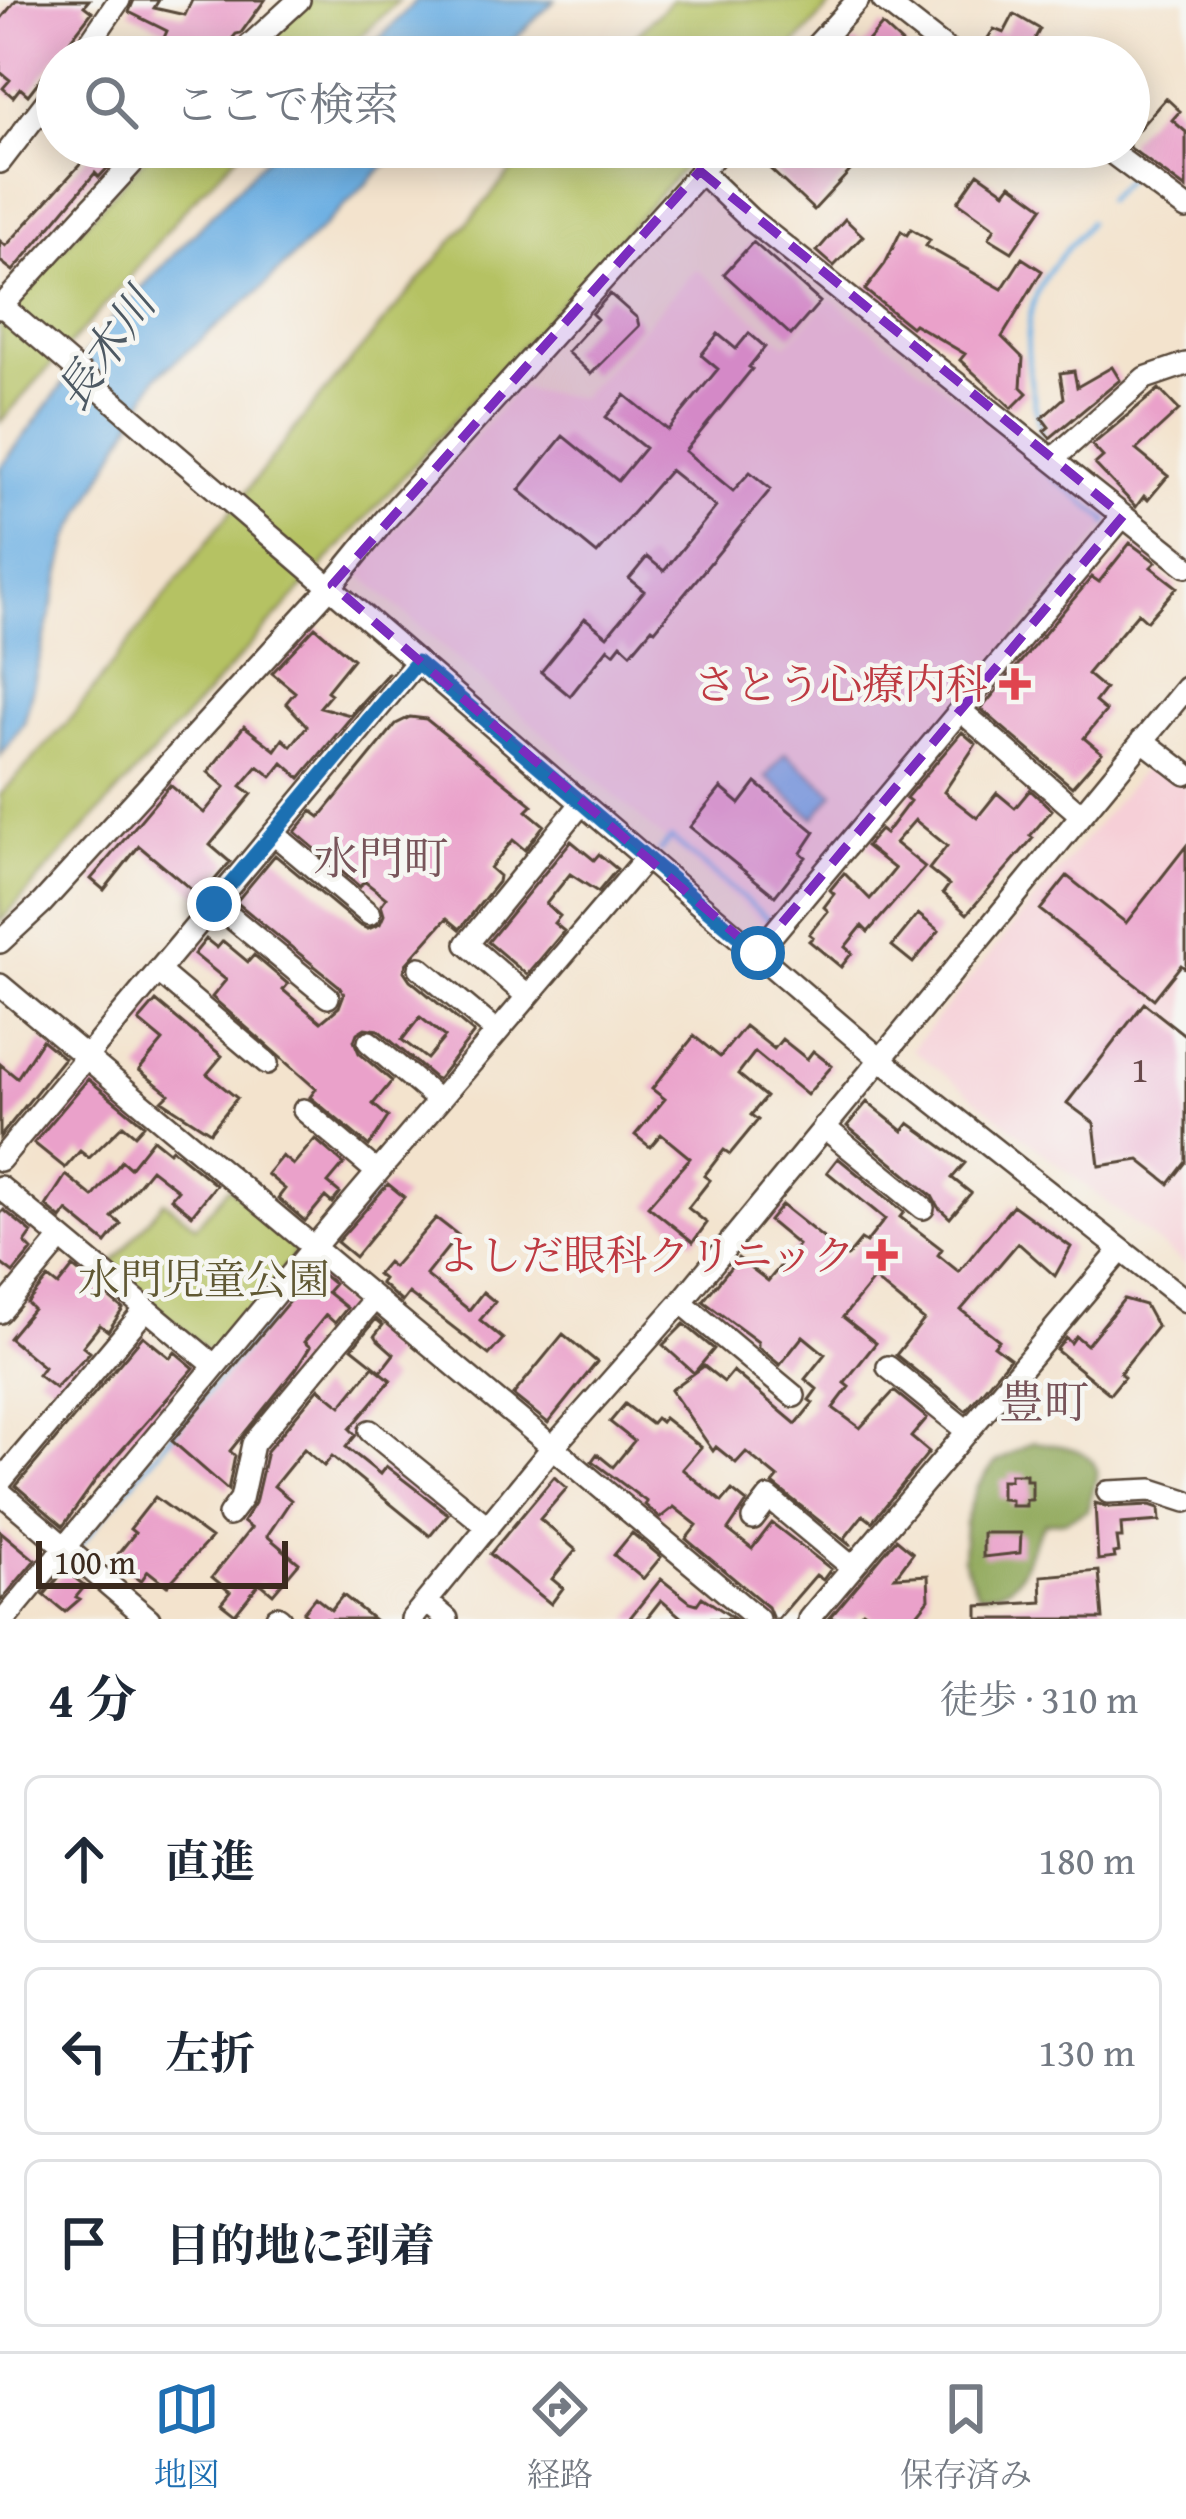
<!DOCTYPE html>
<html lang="ja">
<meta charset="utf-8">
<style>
body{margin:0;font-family:"Gentium Book Plus","Noto Serif JP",serif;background:#f2f2f3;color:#1f2937}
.scale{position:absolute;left:36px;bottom:30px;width:252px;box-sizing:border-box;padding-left:12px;border:6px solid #3b2a1e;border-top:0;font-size:33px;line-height:42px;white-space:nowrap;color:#3b2a1e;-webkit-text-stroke:9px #f6f6f2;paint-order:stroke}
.stop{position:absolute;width:36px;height:36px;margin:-27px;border:9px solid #1f6fb2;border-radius:50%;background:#fff}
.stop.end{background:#1f6fb2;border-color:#fff;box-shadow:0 3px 12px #0008}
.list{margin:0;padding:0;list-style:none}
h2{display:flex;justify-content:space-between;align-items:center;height:156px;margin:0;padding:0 48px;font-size:51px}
h2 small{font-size:39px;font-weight:400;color:#747a83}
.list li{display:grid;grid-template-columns:78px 1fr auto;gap:36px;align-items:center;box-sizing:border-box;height:168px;margin:0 24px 24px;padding:0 24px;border:3px solid #e0e1e3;border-radius:18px}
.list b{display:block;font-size:45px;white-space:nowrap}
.list em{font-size:39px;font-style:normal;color:#747a83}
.icon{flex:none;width:66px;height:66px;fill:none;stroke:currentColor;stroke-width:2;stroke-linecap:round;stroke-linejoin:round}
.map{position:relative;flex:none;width:1186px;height:1619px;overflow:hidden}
.search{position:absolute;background:#fff;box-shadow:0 6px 30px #0003;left:36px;right:36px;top:36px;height:132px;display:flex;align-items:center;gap:30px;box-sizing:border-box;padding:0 42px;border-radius:66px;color:#747a83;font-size:45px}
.sheet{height:732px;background:#fff}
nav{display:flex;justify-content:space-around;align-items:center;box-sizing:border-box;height:168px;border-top:3px solid #e0e1e3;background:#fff;font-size:33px;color:#747a83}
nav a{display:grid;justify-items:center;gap:6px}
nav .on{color:#1f6fb2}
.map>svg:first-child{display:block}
.built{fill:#f6cfd7}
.green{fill:#b5c264;stroke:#787641;stroke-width:3}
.forest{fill:#90a85a;stroke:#66693c;stroke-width:3}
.water{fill:#6eb0e3;stroke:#546d80;stroke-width:3}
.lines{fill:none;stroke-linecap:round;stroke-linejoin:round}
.stream{stroke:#6eb0e3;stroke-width:4.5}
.building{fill:#eaa1ca;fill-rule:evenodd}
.minor-casing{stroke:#574638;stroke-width:26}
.minor{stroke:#fff;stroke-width:21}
.route{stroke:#1f6fb2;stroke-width:15}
.marked{fill:#7b2cbf;fill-opacity:0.2;stroke:#7b2cbf;stroke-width:9;stroke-dasharray:24 15;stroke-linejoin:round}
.health-dot{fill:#e0444e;stroke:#f6f6f2;stroke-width:4.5}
.labels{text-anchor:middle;stroke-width:9;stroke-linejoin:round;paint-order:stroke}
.number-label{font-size:36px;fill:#674849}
.health-label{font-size:42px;fill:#be3a42;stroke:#f6f6f2;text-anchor:end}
.park-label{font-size:42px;fill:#605833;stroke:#f6f6f2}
.water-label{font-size:45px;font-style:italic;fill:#4d5963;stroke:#f6f6f2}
.neighbourhood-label{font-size:45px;fill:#78545a;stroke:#f6f6f2}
</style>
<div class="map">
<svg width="1186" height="1619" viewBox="0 0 1186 1619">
<rect width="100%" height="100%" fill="#f6f6f2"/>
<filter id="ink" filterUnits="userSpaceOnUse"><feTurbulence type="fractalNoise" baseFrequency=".00833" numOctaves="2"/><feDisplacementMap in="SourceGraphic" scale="24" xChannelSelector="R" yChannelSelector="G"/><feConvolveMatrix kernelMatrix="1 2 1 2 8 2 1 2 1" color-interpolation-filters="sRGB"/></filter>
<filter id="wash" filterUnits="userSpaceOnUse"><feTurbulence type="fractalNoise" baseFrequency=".004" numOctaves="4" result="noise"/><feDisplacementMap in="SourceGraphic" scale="48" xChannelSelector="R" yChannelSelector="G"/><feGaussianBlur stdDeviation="2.7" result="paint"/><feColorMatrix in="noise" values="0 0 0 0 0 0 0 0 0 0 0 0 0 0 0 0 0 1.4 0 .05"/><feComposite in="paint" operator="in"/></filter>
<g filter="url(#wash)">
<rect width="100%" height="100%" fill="#f3e3cd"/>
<path class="built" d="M696,268l90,77 44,-47 282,221 -342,412 -412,-358 160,-185 62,10z
M1150,761l36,26v478l-274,-216z"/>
<path class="green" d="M307,0h92l-60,57h-93z
M672,0h163l-51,57h-170z
M155,147h89l-62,65 -51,64 -131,146v-105z
M532,147h170l-702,775v-127l67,-72 240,-310z
M229,1187l64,53 1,17 -81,98 -104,-87 55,-67 32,25z"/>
<path class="forest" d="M1033,1442c18,3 59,4 63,28 2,10 -6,29 -9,40l-23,11 -19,2c-24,30 -13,70 -67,71l-15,-35 2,-36 12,-36 18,-24z"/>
<path class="water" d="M417,0h138l-59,57h-134z
M277,147h126l-145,145 -101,84 -88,162 -45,185 -24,33v-288l114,-151z
M785,753l49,40 -20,25 -48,-41z"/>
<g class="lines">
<path class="stream" d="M1176,129l10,-16
M1106,200l23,-24
M1041,434c-11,-56 -28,-117 11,-167 12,-16 25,-28 37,-45
M1039,467l69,54 -2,3
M660,851l11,-13 103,86
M329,1247l46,-56
M79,1546l239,-286"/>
</g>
<g id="blocks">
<path class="building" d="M16,0h73l-5,6 8,6 -64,83 -8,-7 -7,9 -10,-9 7,-8 -10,-8v-52z
M134,0h25l-5,8 31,7 7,-15h73l-24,33 -5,1 -19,23 -29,-15 -8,15h-17l6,-12 -6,-5 4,-9 -38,-19z
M1014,14l26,15 -15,28h-50l19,-28 10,4z
M882,25l24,22 -9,10h-57l14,-15 8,6z
M1166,98l14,13 -8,9 14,12v57l-57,-42v-7z
M96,147h31l-28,30 -4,-4 -82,98 -13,-10v-20l6,5z
M786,147h67l11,9 -50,54 -46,-43z
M978,173l27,19 6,-8 32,23 -31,45 -23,-14 6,-10 -37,-26z
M845,219l18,17 -29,30 -17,-15z
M911,229l19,11 -4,6 76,43 20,-31 20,13 -40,66 21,21 -2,29 6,6 -15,15 -52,-48 5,-6 -51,-30 -3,3 -46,-37 20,-26 16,-33 6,4z
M753,242l67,60 -29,33 -67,-61z
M610,294l27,24 2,8 -48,48 -24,-22 30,-33 -5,-5z
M749,333l16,14 -16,20 3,2 -67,82 48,40 17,-19 21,17 -116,141 -3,-2 -21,25 -10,-9 -7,9 -6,-5 -38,48 -29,-24 44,-54 22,18 37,-45 -15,-12 18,-22 17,14 52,-64 -46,-37 -73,84 -78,-64 44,-54 55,45 27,-33 -39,-31 19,-22 43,35 50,-61 -17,-14 17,-21 18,15z
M1112,367l8,13 -70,58 -6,-7 5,-4 -7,-9 22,-20 -4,-25 14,-2 3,16z
M1159,389l20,21 -43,40 32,26 -20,24 -4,-4 -8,11 -41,-43 8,-7 -11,-12z
M1130,543l26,19 -5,5 26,20 -30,34 -9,-8 -51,61 18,15 -10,13 11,9 -22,27 18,15 -30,34 -91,-78 111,-132 7,5z
M315,627l38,32 -26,32 4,3 -11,13 30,8 39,-43 -89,106 -17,-15 -11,14 -14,-11 -17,20 11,8 -42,51 20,17 -30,35 -61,-51 -35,44 -13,-11 79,-94 34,28 21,-26 -17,-15 36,-46 31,24 8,-11 8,7 16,-20 -21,-23 9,-11 -23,-19z
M410,717l16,2 87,70 20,16 -6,6 17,14 -19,25 -12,-10 -23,28 9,8 -1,6 -38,47 -13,-11 -41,46 -2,7 6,9 64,53 -37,47 -59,-50 -13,-2 -8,5 -3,8 5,12 33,28 -19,23 15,13 -19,29 -59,-49 6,-8 -104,-92 14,-17 -32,-26 12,-15 11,9 6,-7 25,21 6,-7 34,29 -5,6 38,32 18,-15 5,-13 -6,-9 -102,-83 39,-47 84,70 9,4 12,-5 4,-9 -3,-10 5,-7 -22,-17 -4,6 -65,-55 17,-21 8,6 76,-93zM420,1017l25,20 -18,22 -25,-19z
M962,732l14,12 -32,48 33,26 20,-25 18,15 15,-18 22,20 -22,26 3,2 -66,76 -24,-21 6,-8 -20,-16 18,-23 -32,-26 -20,23 30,24 -57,65 -6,-6 -17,21 7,6 -11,14 -32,-26 4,-4 -4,-3 19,-23 -4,-4 10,-13 -4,-4 14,-17 26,26 8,-9 17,-21 -29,-23 14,-16 5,4 25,-33 -4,-3z
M756,783l59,49 -14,21 5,4 -31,39 -85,-69 31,-39 19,16z
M571,841l23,19 5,-6 18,15 -19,23 -28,-18 -24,30 14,12 -6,7 10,8 -37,44 -39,-33z
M1186,846v123l-5,-4 -27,34 -114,-89 27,-34 59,47z
M918,914l21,17 -26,32 -21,-17z
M156,1001l66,55 -15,18 30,24 -27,34 -48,-31 7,-7 -30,-24 24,-29 -24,-20z
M1144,1003l42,33v126l-17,22 -30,-24 -40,6 -5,-43 -27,-20z
M745,1026l29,23 8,-10 25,20 6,-8 19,15 -25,29 -52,-43 -17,22 28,23 -15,18 7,5 -28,34 -6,-4 -20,26 6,4 -22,28 19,15 -14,19 -45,-36 42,-48 -29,-24 -11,13 -15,-12 30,-36 -13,-10 42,-53 26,21z
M42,1040l22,18 -64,79v-73l17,14z
M88,1079l56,46 -9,10 -12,-10 -34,33 -9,-7 -15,17 -31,-25z
M867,1102l36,29 6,-8 56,40 -13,15 19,15 -21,25 -12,-11 -6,-11 -85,-70z
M153,1139l16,13 3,-3 44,36 -24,30 -21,-17 7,-8 -27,-21 -39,48 9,7 -15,19 -39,-32 -6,8 -15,-13 20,-31 27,22 29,-36 8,7z
M315,1139l29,25 -16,19 12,10 -8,10 -7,-6 -20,24 -27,-23 7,-9 -18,-15 15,-18 11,9z
M838,1158l66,54 -4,5 42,32 -4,6 21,17 54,-67 58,42 -16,29 -37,-33 -57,67 38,30 -5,6 16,12 -44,53 -70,-56 28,-35 -50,-41 -31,38 33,26 -32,40 5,4 -16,21 27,20 34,-37 33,27 -16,19 18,15 -57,70 -9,-7 -19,24 7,7 -78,-62 5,-6 -32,-26 -10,11 -20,-16 -3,4 -42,-61 33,-24 20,16 9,-11 63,53 17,-21 -4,-3 8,-11 -12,-10 20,-25 -22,-18 -23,29 -22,-18v-5l-55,-41 35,-43 30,23 30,-36 -29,-24 13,-16 65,52 14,-17 5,3 19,-24 -58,-47z
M388,1184l16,13 -49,60 -18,-15z
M4,1210l28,23 -7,10 7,7 -19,23 -13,-10v-49z
M436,1218l22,17 -32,40 43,35 14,-18 12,10 -15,18 23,19 -14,16 -80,-62 -7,9 -22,-19 3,-4 -6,-5 10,-12 6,5z
M73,1267l50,42 -15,22 -8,-6 -17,21 7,6 -35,36 -17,-13 6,-8 -35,-29 24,-29 -6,-6 21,-25 10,8z
M316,1269l18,15 -7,8 20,16 -12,15 -9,-8 -22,27 6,5 -14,22 -66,82 5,5 -7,34 -56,-49z
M1124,1299l21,6 12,22 -37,46 4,4 -14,17 -54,-44 10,-12 5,5 5,-7 11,9z
M376,1319l7,6 -8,10 3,5 16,14 -13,17 -29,-23z
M684,1324l30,25 -20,24 -31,-28z
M563,1334l34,28 -49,61 -35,-28z
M143,1336l27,22 5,-6 19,16 -96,109 -35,49 -47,-40z
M373,1366l18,14 -41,49 6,6 -10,12 34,27 6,-8 62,48 -18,22 -98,-80 -8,10 -20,-17 -30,37 17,14 -24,36 32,27 -26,31 -13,-11 -25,31 -14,-11 9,-11 -18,-15 39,-49 -8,-6 12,-19 12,-52 52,-63 22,18z
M625,1404l26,20 5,-6 5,4 3,-4 37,29 -19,22 40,33 10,-12 15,12 -19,28 24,19 20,-26 59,46 -8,11 -7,-5 -38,44h-5l-5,-12 -82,-68 11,-14 -23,-18 -14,11 -15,-13 2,-3 -55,-41 5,-7 16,13 21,-26 -24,-19z
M1010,1474h16v6h6v20h-6v6h-15v-6l-10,-1v-19h9z
M554,1477l13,11 -27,31 36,31 -24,29 11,9 -12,16 -61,-50z
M155,1497l56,41 -44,48 -19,-15 -7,10 -27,-22 21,-26 -5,-4z
M1095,1503l14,4 41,-2 9,3 1,13 -39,3 1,14h-5l2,14 -5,1 1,5 -17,2z
M0,1531l35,29 -35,42z
M632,1533l29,24 -18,22 -29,-24z
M983,1533h38l-1,20 -37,4z
M896,1539l17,14 -18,24 33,-2 1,24 -16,20h-39l-11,-8 -7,8h-27z
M65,1570l20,16 -9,11 4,2 -15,13 -21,-17z
M1099,1571l4,48h-125v-13l64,-4 -1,-26z
M661,1579l29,23 7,2 5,-7 33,22h-52l-22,-19 -15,19h-17z
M343,1595l30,24h-62l-8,-7 12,-15 16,13z"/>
</g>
</g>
<g filter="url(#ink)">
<use href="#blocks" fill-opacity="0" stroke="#574638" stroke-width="3"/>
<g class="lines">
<g class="minor-casing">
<path id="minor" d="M883,0l73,57
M80,57l39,-57
M237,57l62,-57
M806,57l52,-57
M1104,147l82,61
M0,162l57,-74
M700,171l50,48 436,347
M0,304l880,755 306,242
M0,308l147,-161
M1053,459l92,-81 41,-14
M960,710l120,104
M1142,740l44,34
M274,834l95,80
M215,904l113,93
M0,942l42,-39 290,-318 52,-64 339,-374
M757,953l366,-437
M420,968l77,64
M158,971l109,92
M0,985l758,634
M527,996l-60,-52 115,-141
M369,1042l69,58
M304,1110l73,62
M824,1127l99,81
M0,1160l417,-498
M0,1187l214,178
M681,1302l113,94
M0,1312l61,-73
M888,1367l79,64
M370,1431l118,96
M0,1482l146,-173
M0,1492l149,127
M1108,1492l44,-2 34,11
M229,1515l12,-16 12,-55 121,-145
M753,1519l16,-21 83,69
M427,1602l20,17
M277,1617l3,2
M5,1619l308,-371 333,-390
M412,1619l140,-171 129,-146 505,-614
M809,1619l312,-369"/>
</g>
<use href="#minor" class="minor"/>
</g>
</g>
<g class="lines" filter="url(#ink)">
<path class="route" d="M214,904l203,-242 341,291"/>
</g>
<path class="marked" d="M700,171l423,345 -366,437 -425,-368z"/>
<g class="health-dot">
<path d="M1009 666h12v12h12v12h-12v12h-12v-12h-12v-12h12z"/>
<path d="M876 1237h12v12h12v12h-12v12h-12v-12h-12v-12h12z"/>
</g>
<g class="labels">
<g class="number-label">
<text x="1140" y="1082">1</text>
</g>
<g class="health-label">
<text x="988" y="699">さとう心療内科</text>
<text x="855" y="1270">よしだ眼科クリニック</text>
</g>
<g class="park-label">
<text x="204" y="1294">水門児童公園</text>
</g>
<g class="water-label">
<text transform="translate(105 349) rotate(-55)" y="16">長木川</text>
</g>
<g class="neighbourhood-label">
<text x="381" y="874">水門町</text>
<text x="1044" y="1418">豊町</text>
</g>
</g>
</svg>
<div class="scale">100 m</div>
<div class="stop" style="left:758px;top:953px"></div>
<div class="stop end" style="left:214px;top:904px"></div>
<div class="search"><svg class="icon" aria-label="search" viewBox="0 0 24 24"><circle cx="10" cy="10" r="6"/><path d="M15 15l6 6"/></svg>ここで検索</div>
</div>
<section class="sheet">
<h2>4 分<small>徒歩 · 310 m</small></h2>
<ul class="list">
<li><svg class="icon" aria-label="ahead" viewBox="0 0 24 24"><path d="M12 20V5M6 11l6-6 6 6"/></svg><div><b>直進</b></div><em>180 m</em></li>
<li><svg class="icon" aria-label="left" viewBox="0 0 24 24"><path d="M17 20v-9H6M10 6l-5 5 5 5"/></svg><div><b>左折</b></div><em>130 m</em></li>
<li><svg class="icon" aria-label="arrive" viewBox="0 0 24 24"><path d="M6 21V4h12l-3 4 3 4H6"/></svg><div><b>目的地に到着</b></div></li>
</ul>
</section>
<nav>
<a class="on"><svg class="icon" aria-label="map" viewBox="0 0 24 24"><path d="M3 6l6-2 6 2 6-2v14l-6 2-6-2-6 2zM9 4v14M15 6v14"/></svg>地図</a>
<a><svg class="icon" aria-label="directions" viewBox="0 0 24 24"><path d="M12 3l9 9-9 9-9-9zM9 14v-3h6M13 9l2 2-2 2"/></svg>経路</a>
<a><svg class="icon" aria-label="saved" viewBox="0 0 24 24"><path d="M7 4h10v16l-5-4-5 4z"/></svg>保存済み</a>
</nav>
